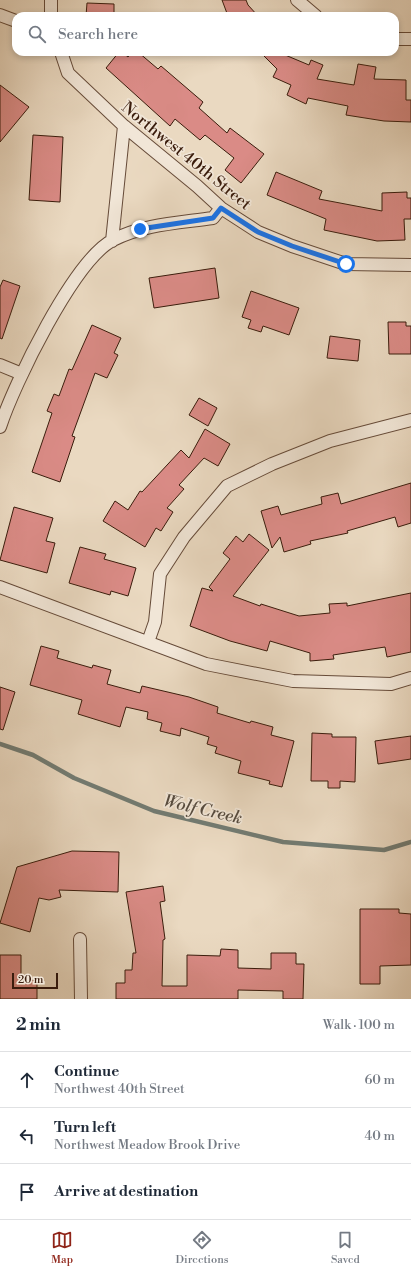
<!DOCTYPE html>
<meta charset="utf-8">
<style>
body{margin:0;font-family:"Libre Bodoni",serif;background:#f2f2f3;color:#1f2937}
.scale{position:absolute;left:12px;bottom:10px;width:46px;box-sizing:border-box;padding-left:4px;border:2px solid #3a1c0c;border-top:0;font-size:11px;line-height:14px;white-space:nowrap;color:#3a1c0c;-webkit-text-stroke:3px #f1e6d7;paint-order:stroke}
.stop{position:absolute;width:12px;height:12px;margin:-9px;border:3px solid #1a73e8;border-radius:50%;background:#fff}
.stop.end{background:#1a73e8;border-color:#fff;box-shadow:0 1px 4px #0008}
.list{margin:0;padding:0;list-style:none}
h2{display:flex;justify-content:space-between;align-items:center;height:52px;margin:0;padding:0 16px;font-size:17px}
h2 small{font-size:13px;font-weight:400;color:#747a83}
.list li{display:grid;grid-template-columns:26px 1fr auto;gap:12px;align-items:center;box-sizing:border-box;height:56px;padding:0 16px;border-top:1px solid #e0e1e3}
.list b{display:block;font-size:15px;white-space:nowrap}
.list p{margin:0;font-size:13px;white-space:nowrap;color:#747a83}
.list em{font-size:13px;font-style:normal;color:#747a83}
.icon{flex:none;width:22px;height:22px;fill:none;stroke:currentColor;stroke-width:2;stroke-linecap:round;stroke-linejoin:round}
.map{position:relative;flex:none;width:411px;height:999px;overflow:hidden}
.search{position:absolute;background:#fff;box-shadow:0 2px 6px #0003;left:12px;right:12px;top:12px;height:44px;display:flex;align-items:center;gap:10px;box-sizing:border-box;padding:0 14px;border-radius:12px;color:#747a83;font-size:15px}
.sheet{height:220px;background:#fff}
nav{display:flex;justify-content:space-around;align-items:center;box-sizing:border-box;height:56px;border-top:1px solid #e0e1e3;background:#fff;font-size:11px;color:#747a83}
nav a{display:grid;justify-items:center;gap:2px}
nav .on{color:#8f2418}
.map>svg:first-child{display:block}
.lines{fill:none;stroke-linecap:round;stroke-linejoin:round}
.stream{stroke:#727b72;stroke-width:4.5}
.building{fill:#da8b86;stroke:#3a1c0c}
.street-casing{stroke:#664b39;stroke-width:14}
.street{stroke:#f1e6d7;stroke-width:12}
.route{stroke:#1a73e8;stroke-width:5}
.labels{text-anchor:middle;stroke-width:3.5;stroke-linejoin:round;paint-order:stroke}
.street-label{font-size:16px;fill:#3a1c0c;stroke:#f1e6d7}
.water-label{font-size:17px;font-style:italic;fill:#564b3f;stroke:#f1e6d7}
</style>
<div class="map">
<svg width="411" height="999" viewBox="0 0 411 999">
<rect width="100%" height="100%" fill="#ead9c1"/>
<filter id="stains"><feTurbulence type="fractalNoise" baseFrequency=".005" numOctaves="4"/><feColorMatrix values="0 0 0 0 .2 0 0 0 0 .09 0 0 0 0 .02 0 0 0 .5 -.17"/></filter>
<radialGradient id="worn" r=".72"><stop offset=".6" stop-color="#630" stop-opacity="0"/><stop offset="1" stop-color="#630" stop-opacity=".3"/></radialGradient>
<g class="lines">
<path class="stream" d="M0,744l33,11 41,23 80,33 129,31 101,8 27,-8"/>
</g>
<path class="building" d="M222,0h24l2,5 10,11h-30z
M87,3l27,1v12h-28z
M119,52h3l6,5 4,-5h6l20,17 3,-3 42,36 -4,6 28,25 3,-5 34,26 -23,29 -16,-13 9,-12 -29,-23 -5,5 -25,-21 -5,7 -64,-58z
M260,52h18l31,13 2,-5 12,5 -6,14 37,6 4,-21 18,3 -2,12 32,1v20h5v22l-27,-1 -38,-6 2,-9 -40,-8 -2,6 -19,-9 4,-10 -18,-8 4,-8z
M0,85l29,22 -29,35z
M33,135l30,2 -3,65 -31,-2z
M276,172l46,19 -3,8 63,12v-18l25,-1v6h4v21h-7l1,21 -28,1 -53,-11 2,-11 -59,-24z
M215,268l4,30 -65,10 -5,-30z
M3,280l17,6 -18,53 -2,-1v-51z
M251,291l48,17 -10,27 -26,-9 -2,6 -13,-4 3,-8 -9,-3z
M388,322h18v4h5v28h-22z
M92,325l29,13 -7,15 4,2 -11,23 -12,-5 -23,63 3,1 -15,45 -28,-10 20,-59 -5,-2 7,-17 5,2 10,-27 3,1z
M330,336l30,4 -2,21 -31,-3z
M199,398l18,10 -9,18 -19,-11z
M205,429l25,15 -12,22 -14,-8 -25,27 5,4 -17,19 6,4 -12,19 -5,-3 -11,19 -42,-26 12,-20 13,9 12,-19 2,1 39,-42 8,8z
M411,483v40l-13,4 -3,-10 -48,14 1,2 -38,8 1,3 -27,8 -4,-15 -8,11 -11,-37 17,-5 3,9 41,-11 -1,-7 17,-4 3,11z
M14,507l39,11 -7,23 9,2 -8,30 -47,-13z
M249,534l20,16 -36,46 27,10 1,-2 38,12 31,-3 -1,-9 18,-1v3l64,-13v59l-24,5 -2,-10 -52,8 1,4 -24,2v-8l-40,-12 -3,10 -37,-10 -40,-15 12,-38 11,3 -4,-4 21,-28 -7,-6 13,-17 7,6z
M80,547l26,7 -2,5 32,9 -8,28 -17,-5 -1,4 -41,-12z
M41,646l18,5 -2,7 35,10 1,-3 18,5 -4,14 33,9 2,-7 47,11 29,10 -1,6 33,10 1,-2 22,6 -2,8 23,6 -12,46 -13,-3 1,-3 -32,-8 3,-12 -26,-8 2,-6 -10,-3 2,-7 -28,-9 -1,8 -20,-5 2,-8 -15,-4 1,-7 -22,-5 -6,20 -42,-13 4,-14 -52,-15z
M0,687l15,5 -12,38 -3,-1z
M312,733l20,1v3h24l-1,45 -15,-1v7h-12v-7h-17z
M411,736v23l-33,5 -3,-23z
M72,851l47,1 -1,40 -59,-2 2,7 -12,3 -10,-2 -9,34 -30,-9 17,-56z
M163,886l2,15 -5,1 5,37 -2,1 -1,46h25v-31l33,1 1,-7 17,1v18l33,1v-16h25v11h8l-1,35h-20v-8l-45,-1v9h-122v-16h9v-13h7l1,-17h3l-10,-61z
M360,909h39v4l12,1v51l-31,1v18h-20z
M0,955h21v25h16v19h-37z"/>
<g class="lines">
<g class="street-casing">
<path id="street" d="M297,0l19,16
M0,15l16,6
M51,16v-16
M395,39h16
M61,52l7,21 56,53 73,60 24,22 37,24 34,14 54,18 65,1
M112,241l12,-115
M0,365l22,9
M0,427c14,-43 74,-167 113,-187 31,-16 66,-17 100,-22l8,-10
M0,587l206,77 87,17 98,3 20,-6
M148,642l7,-20 5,-48 24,-37 43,-51 45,-22 58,-23 81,-21
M80,939l1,60"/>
</g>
<use href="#street" class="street"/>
</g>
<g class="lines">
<path class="route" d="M140,229l73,-11 8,-10 37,24 34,14 54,18"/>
</g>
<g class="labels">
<g class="street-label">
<text transform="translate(187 155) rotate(39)" y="6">Northwest 40th Street</text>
</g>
<g class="water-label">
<text transform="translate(203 809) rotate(13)" y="6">Wolf Creek</text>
</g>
</g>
<rect width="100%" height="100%" filter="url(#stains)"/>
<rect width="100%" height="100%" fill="url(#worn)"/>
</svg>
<div class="scale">20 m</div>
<div class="stop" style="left:346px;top:264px"></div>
<div class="stop end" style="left:140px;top:229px"></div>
<div class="search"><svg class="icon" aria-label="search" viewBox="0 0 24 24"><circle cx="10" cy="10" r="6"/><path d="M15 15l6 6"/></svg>Search here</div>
</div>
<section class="sheet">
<h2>2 min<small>Walk · 100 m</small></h2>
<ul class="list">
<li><svg class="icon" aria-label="ahead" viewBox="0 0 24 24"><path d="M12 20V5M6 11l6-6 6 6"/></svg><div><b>Continue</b><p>Northwest 40th Street</p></div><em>60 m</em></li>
<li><svg class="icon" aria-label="left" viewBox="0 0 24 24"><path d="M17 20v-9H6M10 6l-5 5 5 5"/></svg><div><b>Turn left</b><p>Northwest Meadow Brook Drive</p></div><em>40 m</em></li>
<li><svg class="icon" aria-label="arrive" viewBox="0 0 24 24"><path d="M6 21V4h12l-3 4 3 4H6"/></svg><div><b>Arrive at destination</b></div></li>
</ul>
</section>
<nav>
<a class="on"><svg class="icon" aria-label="map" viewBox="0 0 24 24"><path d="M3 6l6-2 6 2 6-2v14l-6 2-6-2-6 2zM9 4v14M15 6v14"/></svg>Map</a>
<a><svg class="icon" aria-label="directions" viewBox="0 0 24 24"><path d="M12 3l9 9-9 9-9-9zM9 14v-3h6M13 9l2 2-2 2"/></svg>Directions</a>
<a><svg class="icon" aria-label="saved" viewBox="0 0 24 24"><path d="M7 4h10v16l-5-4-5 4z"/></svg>Saved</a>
</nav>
